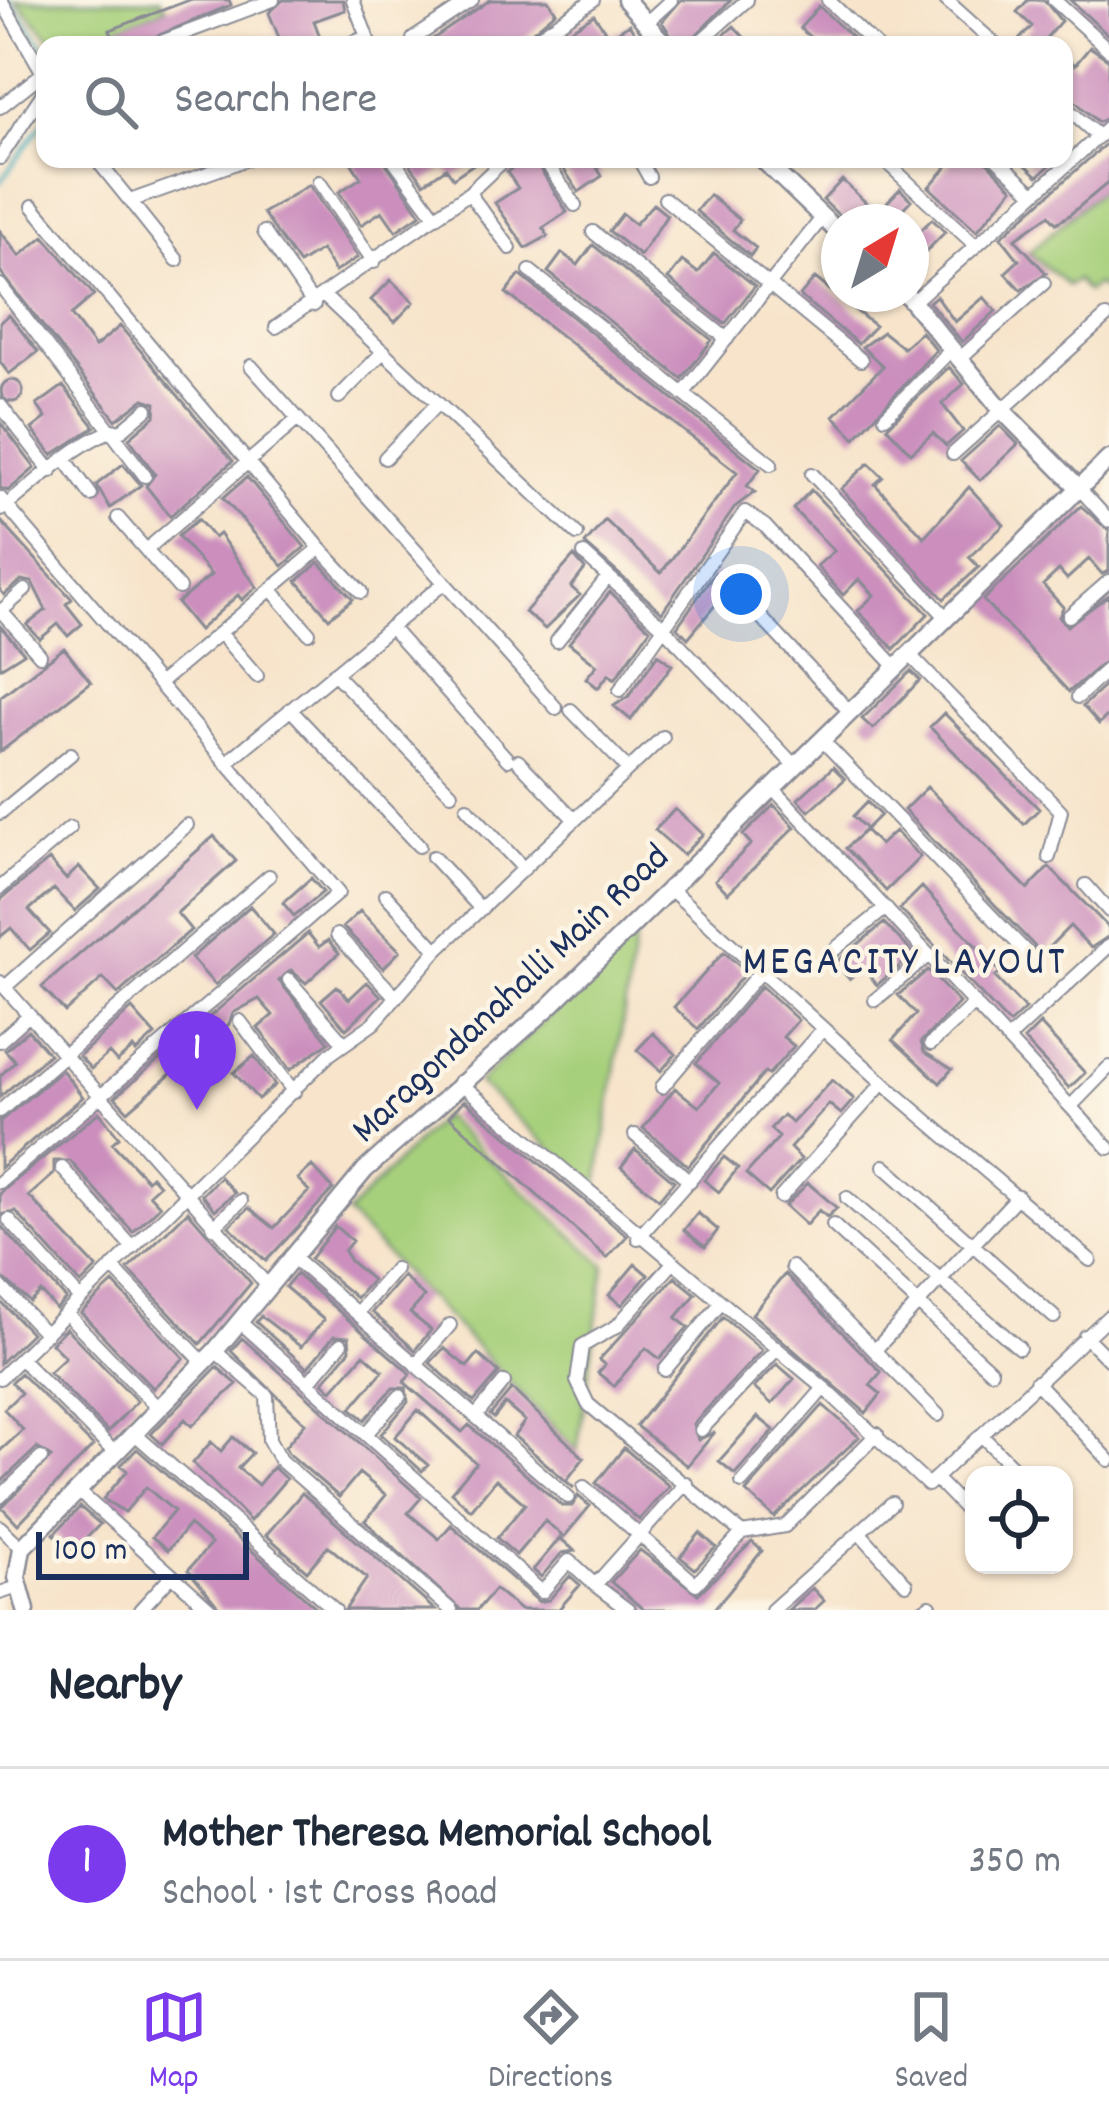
<!DOCTYPE html>
<meta charset="utf-8">
<style>
body{margin:0;font-family:Dekko,sans-serif;background:#f2f2f3;color:#1f2937}
.controls{position:absolute;right:36px;bottom:36px;display:grid;overflow:hidden;border-radius:24px;box-shadow:0 3px 9px #0004}
.controls button{width:108px;height:108px;display:grid;place-items:center;padding:0;border:0;border-bottom:3px solid #e0e1e3;background:#fff;color:#1f2937;font:60px sans-serif}
.compass{position:absolute;left:821px;top:204px;width:108px;height:108px;border-radius:50%;background:#fff;box-shadow:0 3px 9px #0004;rotate:38deg}
.scale{position:absolute;left:36px;bottom:30px;width:213px;box-sizing:border-box;padding-left:12px;border:6px solid #1b2f5e;border-top:0;font-size:33px;line-height:42px;white-space:nowrap;color:#1b2f5e;-webkit-text-stroke:9px #fcf5e5;paint-order:stroke}
.you{position:absolute;left:741px;top:594px;width:42px;height:42px;margin:-30px;border:9px solid #fff;border-radius:50%;background:#1a73e8;box-shadow:0 0 0 18px #1a73e833}
.badge{display:grid;place-items:center;width:78px;height:78px;border-radius:50%;background:#7c3aed;color:#fff;font-size:39px;font-weight:700}
.pin{position:absolute;translate:-50% -99px;filter:drop-shadow(0 3px 6px #0008)}
.pin::after{content:'';position:absolute;top:63px;width:42px;height:36px;background:inherit;clip-path:polygon(0 0,100% 0,50% 100%)}
.list{margin:0;padding:0;list-style:none}
h2{display:flex;justify-content:space-between;align-items:center;height:156px;margin:0;padding:0 48px;font-size:51px}
h2 small{font-size:39px;font-weight:400;color:#747a83}
.list li{display:grid;grid-template-columns:78px 1fr auto;gap:36px;align-items:center;box-sizing:border-box;height:192px;padding:0 48px;border-top:3px solid #e0e1e3}
.list b{display:block;font-size:45px;white-space:nowrap}
.list p{margin:0;font-size:39px;white-space:nowrap;color:#747a83}
.list em{font-size:39px;font-style:normal;color:#747a83}
.icon{flex:none;width:66px;height:66px;fill:none;stroke:currentColor;stroke-width:2;stroke-linecap:round;stroke-linejoin:round}
.map{position:relative;flex:none;width:1109px;height:1610px;overflow:hidden}
.search{position:absolute;background:#fff;box-shadow:0 3px 9px #0004;left:36px;right:36px;top:36px;height:132px;display:flex;align-items:center;gap:30px;box-sizing:border-box;padding:0 42px;border-radius:24px;color:#747a83;font-size:45px}
.sheet{height:348px;background:#fff}
nav{display:flex;justify-content:space-around;align-items:center;box-sizing:border-box;height:168px;border-top:3px solid #e0e1e3;background:#fff;font-size:33px;color:#747a83}
nav a{display:grid;justify-items:center;gap:6px}
nav .on{color:#7c3aed}
.map>svg:first-child{display:block}
.green{fill:#a7d07b;stroke:#61806c;stroke-width:3}
.lines{fill:none;stroke-linecap:round;stroke-linejoin:round}
.stream{stroke:#42afbf;stroke-width:4.5}
.building{fill:#cb8ebd}
.street-casing{stroke:#898a94;stroke-width:16}
.secondary-casing{stroke:#898a94;stroke-width:21}
.street{stroke:#fff;stroke-width:12}
.secondary{stroke:#fff;stroke-width:16}
.labels{text-anchor:middle;stroke-width:9;stroke-linejoin:round;paint-order:stroke}
.street-label{font-size:39px;fill:#1b2f5e;stroke:#fcf5e5}
.neighbourhood-label{font-size:42px;letter-spacing:3px;fill:#1b2f5e;stroke:#fcf5e5}
</style>
<div class="map">
<svg width="1109" height="1610" viewBox="0 0 1109 1610">
<rect width="100%" height="100%" fill="#fcf5e5"/>
<filter id="ink" filterUnits="userSpaceOnUse"><feTurbulence type="fractalNoise" baseFrequency=".00833" numOctaves="2"/><feDisplacementMap in="SourceGraphic" scale="24" xChannelSelector="R" yChannelSelector="G"/><feConvolveMatrix kernelMatrix="1 2 1 2 8 2 1 2 1" color-interpolation-filters="sRGB"/></filter>
<filter id="wash" filterUnits="userSpaceOnUse"><feTurbulence type="fractalNoise" baseFrequency=".004" numOctaves="4" result="noise"/><feDisplacementMap in="SourceGraphic" scale="48" xChannelSelector="R" yChannelSelector="G"/><feGaussianBlur stdDeviation="2.7" result="paint"/><feColorMatrix in="noise" values="0 0 0 0 0 0 0 0 0 0 0 0 0 0 0 0 0 1.4 0 .05"/><feComposite in="paint" operator="in"/></filter>
<g filter="url(#wash)">
<rect width="100%" height="100%" fill="#f7e4cb"/>
<path class="green" d="M16,0h144l6,8 -90,37h-19z
M1109,183v105l-4,3 -8,-7 -10,8 -10,-12 -9,6 -39,-34z
M636,933l-39,257 -119,-107z
M442,1116l163,149 -28,186 -230,-237z"/>
<g class="lines">
<path class="stream" d="M9,0l36,48
M0,182l45,-62"/>
</g>
<g id="blocks">
<path class="building" d="M189,0h40l2,5 -95,40h-20l-6,-15z
M283,0h60l2,10 -31,11 9,24h-41l-13,-32z
M490,0h58l8,12 -40,33h-92z
M681,0h50l-45,45h-8l-16,-23z
M1028,0h16l17,21 -16,18 8,6h-39l18,-19 -15,-14z
M1070,0h39v36z
M819,6l2,2 39,37h-41l-19,-17z
M594,15l15,21 -14,9h-50z
M629,24l14,21h-23l-7,-10z
M734,26l17,19h-39z
M1090,47l19,13v57l-11,5 -34,-31v-36l11,10z
M1109,141v41l-41,34 -12,7 -7,-8 -34,24 31,34 -25,17 -16,-17 14,-13 -18,-23z
M349,159h34l38,55 -25,17 -14,-20 -21,14 -22,-33 22,-14z
M406,159h75l-28,19 -7,-10 -22,15z
M523,159h11l33,53 -24,16 5,8 -22,12 -31,-45 23,-15 -11,-16z
M557,159h53l-13,9 5,8 -23,16z
M954,159h30l29,29 -36,43 -48,-44z
M1031,159h26l-19,17 -12,-11z
M842,180l35,33 23,-24 11,11 -21,22h-44l-23,-22z
M309,185l49,72 -23,15 -14,-22 -22,14 -36,-51z
M709,195l31,25 -7,10 23,18 -6,8 -54,-45z
M653,204l14,11 -27,41 -31,-25 13,-17 13,10z
M932,219l13,13 -34,35v-27z
M0,231l20,25 24,-20 50,59 -23,20 24,32 25,-21 113,135 -63,55 -24,-30 9,-12 -26,-36 26,-22 1,-13 -12,-4 -28,21 -116,-149z
M593,245l119,95 -30,39 -134,-107 14,-19 16,12z
M714,253l41,33 -30,38 -57,-45 14,-18 16,12z
M520,275l240,194 -13,17 8,6 -19,14 -74,106 -77,-68 20,-24 56,53 76,-101 -231,-179z
M815,278l60,48 -17,18 -58,-48z
M391,280l23,22 -19,20 -24,-22z
M936,296l19,26 29,-25 12,14 -34,31 -33,-40z
M9,315l29,37 -29,22 -9,-12v-40z
M883,332l20,16 18,-16 15,18 -81,88 -21,-22 49,-50 -21,-19z
M949,367l15,17 -22,20 21,27 -17,15 -13,-13 -22,20 -24,-26z
M1 391a11 11 0 1 1 22 0a11 11 0 1 1-22 0Z
M63,386l32,41 -43,28 -20,-26 14,-11 -9,-13z
M0,422l35,46 -27,23 -8,-3z
M1000,426l18,18 -38,36 -19,-19z
M869,463l14,14 -8,7 49,53 45,-50 35,38 -35,32 10,10 -35,32 -103,-110z
M123,464l18,21 -31,23 -14,-23z
M247,477l58,70 -22,19 -60,-68z
M811,490l117,124 -34,35 -36,-38 16,-16 -15,-16 -16,16 -26,-29 17,-15 -41,-42z
M1081,506l28,25v40l-7,3 -13,-15 -22,20 -8,-9 -16,15 20,22 -4,10 8,9 42,-31v63l-40,34 -86,-92z
M198,519l16,19 5,-4 38,53 -15,13 -4,-5 -39,35 -22,-27 34,-28 -33,-39z
M0,520l72,79 -6,5 16,20 -14,12 -10,-12 -18,15 -13,-14 19,-15 -14,-28 -10,-2 -18,15 -4,-5z
M574,556l11,13 -14,18 9,8 -35,34 -20,-17z
M319,562l34,37 -24,19 -32,-37z
M715,573l16,13 -43,52 -11,-11z
M610,592l40,37 -35,50 -6,-5 -11,14 -12,-10 11,-13 -28,-22z
M0,626l24,27 -24,15z
M64,648l27,34 -91,70v-55z
M658,654l14,11 -41,55 -17,-14 15,-10z
M911,671l9,9 -47,49 -11,-10z
M1109,682v32l-10,10 -16,-18z
M944,713l95,96 -15,15 -94,-97z
M833,767l12,12 -36,32 -11,-12z
M927,787l101,102 21,-22 60,61v8l-18,12 -21,-22 -28,28 -138,-144z
M867,802l13,13 -14,14 -13,-13z
M774,805l21,22 -67,66 -13,-13 36,-36 -8,-9z
M675,809l28,25 -20,21 -28,-25z
M865,830l15,15 15,-14 25,26 -34,34 -40,-43z
M214,836l22,25 -59,52 14,17 -73,64 -15,-16 -38,34 -23,-25z
M49,860l17,19 13,-12 21,22 -25,22 -21,-22 -18,15 -7,6 21,23 -20,17 -19,-22 -11,9v-37z
M311,878l12,14 -29,24 -11,-13z
M922,887l78,85 -5,5 30,32 -16,15 -109,-115z
M250,906l24,28 -59,51 -24,-27z
M360,911l40,40 -17,17 -40,-41z
M884,923l30,31 -37,31 -14,-18 -14,12 -14,-16z
M308,933l11,14 9,-7 11,13 -33,30 -15,-13 -12,11 50,61 -39,28 -32,-42 15,-13 -14,-16 -26,14 -4,11 -101,87 -13,-14z
M724,952l22,20 -48,57 -24,-22z
M928,970l31,33 -38,39 3,10 28,17 -12,14 -47,-43 23,-26 -18,-19z
M367,982l14,14 -35,33 -25,-29 16,-14 12,13z
M761,986l37,34 -15,17 11,9 -26,29 -3,-3 -77,94 -45,-38 32,-40 24,19 20,-24 -23,-20z
M132,1009l23,26 -19,17 -3,-4 -16,14 -8,-9 -18,16 -12,-13z
M1040,1024l45,49 -16,15 -45,-48z
M28,1030l21,24 -49,43v-21l15,-15 -10,-11z
M653,1033l23,21 -15,17 -24,-21z
M254,1056l21,29 -17,14 -24,-26z
M62,1070l21,27 -83,71v-47z
M832,1080l22,19 -13,15 -12,-10 -39,44 11,11 -32,35 -23,-20 33,-37 -9,-8 13,-14 9,8z
M464,1100l163,136 -20,22 -158,-142z
M99,1112l20,25 -7,6 35,37 4,-4 8,9 -10,9 11,12 -27,26 -63,-71h-16v13l-25,22 68,72 -16,16 -65,-72 -16,3v-22z
M635,1149l39,32 -15,18 -38,-32z
M724,1157l14,11 -19,24 -15,-12z
M312,1166l21,23 -67,72 -37,-35 20,-18 25,20 35,-37 -11,-12z
M220,1177l15,16 -20,17 -13,-15z
M808,1183l29,25 -10,9 -8,-7 -13,15 -21,-19z
M188,1211l63,72 -51,61 -72,-75z
M698,1213l20,17 -13,17 -21,-17z
M0,1225l66,74 -10,10 -15,-17 -11,10 -30,-26z
M335,1226l17,15 -8,10 6,10 22,19 -16,18 -46,-39z
M635,1264l13,11 -26,30 -13,-10z
M296,1274l115,100 -7,8 58,50 7,-7 93,81h10l6,-10 12,10 -26,31 -19,-16 -29,34 -19,-17 28,-34 -29,-25 -25,31 -20,-18 25,-29 -58,-53 -23,27 33,28 -6,6 -41,-37 27,-32 -2,-14h-13l-28,32 -14,-12 32,-37 -19,-17 -32,36 -9,-8 27,-32 -1,-13 -15,-1 -27,32 -51,-46 5,-6 40,31 23,-27 -39,-33z
M785,1274l96,98 -11,13 11,9 -15,19 -114,-99z
M403,1276l21,21 -14,16 21,17 -16,20 -43,-38z
M675,1277l21,17 -20,24 12,9 -28,32 -14,-11 -32,38 -16,-13 7,-8 -6,-5z
M113,1283l71,75 -31,30 -72,-75z
M0,1301l31,32 -31,30z
M723,1317l39,33 -69,74 5,16 17,-8 -28,34 -51,-40z
M66,1328l71,73 -29,31 -59,-60 16,-15 -14,-14z
M242,1338l179,160 -13,15 31,26 12,-14 88,77 10,-2 21,-24 10,9 -22,25h-38l-25,-21 -18,21h-16l-96,-89 21,-26 -27,-22 -20,24 -51,-44 -3,-6 20,-24 -74,-72z
M444,1348l23,19 11,-13 21,19 -25,29 -44,-39z
M777,1364l17,15 -22,25 -18,-16z
M217,1367l20,17 -45,42 -7,-7 -23,25 -11,-10z
M20,1373l73,73 -75,78 -16,-17 49,-50 -14,-9 -37,35v-32l23,-21 -19,-21 17,-16 -10,-11z
M512,1389l72,69 -18,23 8,7 -60,-52 11,-15 -20,-17 -11,14 -4,-3z
M823,1405l36,32 -85,80 -28,-25z
M758,1417l16,13 -39,44 -16,-13z
M233,1437l19,16 -14,15 20,17 15,-18 13,12 -36,42 -57,-58 18,-21 10,9z
M624,1448l45,38 -30,34 -43,-37z
M137,1449l182,161h-98l-33,-40 23,-26 -22,-19 -21,25 -16,-13 22,-26 -28,-24 -21,25 -22,-13 24,-28 -6,-6z
M302,1493l133,117h-90l22,-32 -39,-32 -21,25 -41,-36z
M80,1507l20,17 -27,28 -19,-18z
M700,1533l16,14 -21,22 -15,-12z
M560,1538l15,13 -13,2 -21,24 -8,-7z
M752,1542l10,9 -49,59h-69l-33,-28 29,-32 58,44z
M812,1588l12,13 -10,9h-26z"/>
</g>
</g>
<g filter="url(#ink)">
<use href="#blocks" fill-opacity="0" stroke="#898a94" stroke-width="3"/>
<g class="lines">
<g class="street-casing">
<path id="street" d="M353,0l17,45
M828,0l47,45
M946,0l50,45
M1054,0l55,50
M646,23l25,-23
M413,39l59,-39
M153,45l120,-45
M346,45l21,-8
M526,45l67,-45
M696,45l51,-45
M1064,106l34,30
M0,107l43,-34 -42,-73
M0,158l45,-68
M96,159l34,42 117,-42
M393,159l43,58
M544,159l31,46
M639,159l10,18
M883,159l92,86
M997,159l37,34
M319,182l55,80
M469,193l41,55
M665,199l196,161
M130,201l47,59
M33,206l287,342 -161,136
M264,232l50,73
M593,232l134,107
M530,271l241,193
M0,285l145,191
M325,297l252,237
M914,301l195,-174
M276,327l193,-134 36,-34
M958,360l86,-77
M251,366l305,342
M683,394l139,-176
M339,397l45,-46
M0,405l51,66
M885,417l65,-66
M953,454l153,-137
M385,458l53,-55
M65,459l26,36
M812,474l134,143
M1078,487l31,34
M0,498l338,395 -338,289
M1,510c27,-20 90,-82 121,-80l25,-21
M118,518l61,70
M320,548l41,44
M146,550l152,-131
M584,554l79,73 132,139
M271,589l38,44
M1,611l39,44
M0,612l25,-22
M758,614l92,98
M1069,616l40,-35
M390,627l118,133
M220,633l37,43
M557,641l51,-64
M909,654l152,157 -12,46
M334,673l117,120
M620,690l125,-178 20,14 131,141
M1078,697l31,-29
M290,709l129,137
M571,710l57,59
M822,740l207,215
M518,761l57,59
M226,763l218,-180
M772,787l337,361
M467,808l57,61
M0,813l71,-59
M433,857l48,52
M1086,885l23,26
M668,887l215,196 207,177
M0,888l70,-60
M386,895l51,55
M337,935l57,60
M829,954l57,-46
M289,980l54,62
M0,982l268,304
M5,987l182,-162
M875,1000l54,-45
M240,1021l54,71
M1008,1039l101,-93
M0,1041l29,-26
M931,1044l44,-41
M459,1082l365,306 104,97 181,-169
M662,1087l98,-115
M1071,1106l38,-39
M0,1111l269,-235
M635,1135l55,46
M884,1166l170,151
M62,1168l71,80
M781,1197l102,-114
M847,1198l172,150
M9,1220l71,79
M833,1225l158,146
M213,1227l28,-26
M638,1238l185,-209
M291,1256l277,241
M671,1265l-54,61 -35,20 -5,35 11,23 154,129 43,-7 92,-92
M112,1267l91,95
M792,1267l146,148
M0,1286l46,48
M66,1313l93,96
M357,1313l38,-44
M240,1322l302,270 27,-31 26,24 91,-102
M1085,1336l24,24
M875,1350l143,-154
M215,1351l52,45 2,44 11,20 171,150
M20,1358l95,95
M416,1364l34,-39
M665,1370l56,-67
M0,1378l330,-324 44,-31 63,-73 226,-213
M1036,1382l73,78
M308,1383l33,-39
M476,1416l28,-34
M701,1430l76,-81
M135,1434l200,176
M366,1434l34,-38
M981,1435l40,40
M935,1478l39,40
M742,1482l82,-94
M584,1487l112,97 46,-51
M78,1491l133,119
M0,1497l41,-39
M0,1527l22,21
M860,1533l46,51
M595,1585l33,25
M0,1593l18,-6
M140,1610l32,-35
M772,1610l120,-107
M924,1610l6,-4"/>
</g>
<g class="secondary-casing">
<path id="secondary" d="M626,0l39,45
M762,159l77,74
M906,294l96,116 76,77
M26,1610l-9,-33 5,-29 193,-197 150,-181 184,-163 560,-548"/>
</g>
<use href="#street" class="street"/>
<use href="#secondary" class="secondary"/>
</g>
</g>
<g class="labels">
<g class="street-label">
<text transform="translate(508 991) rotate(-43)" y="14">Maragondanahalli Main Road</text>
</g>
<g class="neighbourhood-label">
<text x="905" y="973">MEGACITY LAYOUT</text>
</g>
</g>
</svg>
<div class="controls">
<button><svg class="icon" aria-label="locate" viewBox="0 0 24 24"><circle cx="12" cy="12" r="6"/><path d="M12 2v4M12 18v4M2 12h4M18 12h4"/></svg></button>
</div>
<svg class="compass" viewBox="-18 -18 36 36"><path d="M0-13l5 13h-10z" fill="#e53935"/><path d="M0 13l5-13h-10z" fill="#747a83"/></svg>
<div class="scale">100 m</div>
<div class="you"></div>
<div class="pin badge" style="left:197px;top:1110px">1</div>
<div class="search"><svg class="icon" aria-label="search" viewBox="0 0 24 24"><circle cx="10" cy="10" r="6"/><path d="M15 15l6 6"/></svg>Search here</div>
</div>
<section class="sheet">
<h2>Nearby<small></small></h2>
<ul class="list">
<li><span class="badge">1</span><div><b>Mother Theresa Memorial School</b><p>School · 1st Cross Road</p></div><em>350 m</em></li>
</ul>
</section>
<nav>
<a class="on"><svg class="icon" aria-label="map" viewBox="0 0 24 24"><path d="M3 6l6-2 6 2 6-2v14l-6 2-6-2-6 2zM9 4v14M15 6v14"/></svg>Map</a>
<a><svg class="icon" aria-label="directions" viewBox="0 0 24 24"><path d="M12 3l9 9-9 9-9-9zM9 14v-3h6M13 9l2 2-2 2"/></svg>Directions</a>
<a><svg class="icon" aria-label="saved" viewBox="0 0 24 24"><path d="M7 4h10v16l-5-4-5 4z"/></svg>Saved</a>
</nav>
